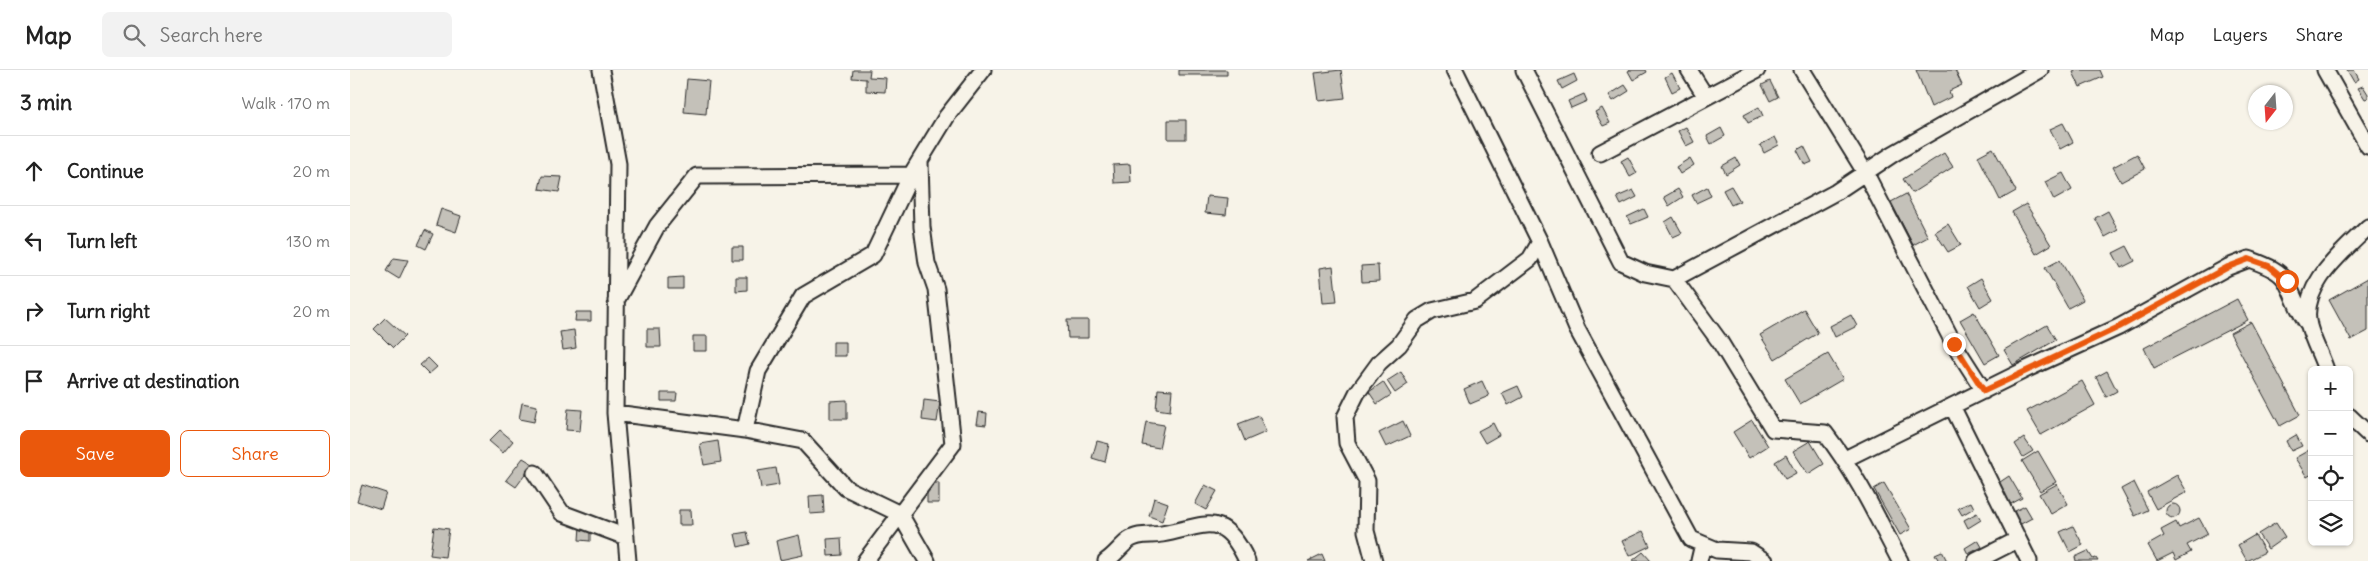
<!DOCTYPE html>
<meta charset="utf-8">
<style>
body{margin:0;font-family:Delius,sans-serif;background:#f2f2f2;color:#222}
.controls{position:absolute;right:15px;bottom:15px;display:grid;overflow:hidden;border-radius:8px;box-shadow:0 1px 4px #0004}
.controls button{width:45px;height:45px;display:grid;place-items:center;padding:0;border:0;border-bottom:1px solid #e0e0e0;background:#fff;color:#222;font:25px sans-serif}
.compass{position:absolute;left:1898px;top:15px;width:45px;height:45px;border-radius:50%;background:#fff;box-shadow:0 1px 4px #0004;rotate:197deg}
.stop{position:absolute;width:15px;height:15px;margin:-11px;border:4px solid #ea580c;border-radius:50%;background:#fff}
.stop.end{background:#ea580c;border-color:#fff;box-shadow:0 1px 5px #0008}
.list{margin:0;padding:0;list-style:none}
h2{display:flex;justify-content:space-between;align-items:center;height:65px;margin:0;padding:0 20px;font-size:21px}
h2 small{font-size:16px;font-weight:400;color:#767676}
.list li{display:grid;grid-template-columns:32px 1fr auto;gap:15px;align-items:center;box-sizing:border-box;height:70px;padding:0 20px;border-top:1px solid #e0e0e0}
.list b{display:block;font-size:19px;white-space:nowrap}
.list em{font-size:16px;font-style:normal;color:#767676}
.actions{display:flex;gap:10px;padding:15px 20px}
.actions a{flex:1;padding:11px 0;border:1px solid #ea580c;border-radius:8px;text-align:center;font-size:18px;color:#ea580c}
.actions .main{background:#ea580c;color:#fff}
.icon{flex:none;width:28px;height:28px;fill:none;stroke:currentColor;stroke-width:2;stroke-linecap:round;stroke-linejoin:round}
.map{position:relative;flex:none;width:2018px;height:491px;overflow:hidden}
header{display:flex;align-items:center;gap:30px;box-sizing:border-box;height:70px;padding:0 25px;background:#fff;border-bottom:1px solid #e0e0e0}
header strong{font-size:24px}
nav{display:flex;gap:28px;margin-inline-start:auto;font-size:18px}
.search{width:350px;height:45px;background:#f2f2f2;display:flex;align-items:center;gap:12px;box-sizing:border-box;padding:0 18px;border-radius:8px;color:#767676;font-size:19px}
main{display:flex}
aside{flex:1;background:#fff}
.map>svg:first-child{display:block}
.building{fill:#c4c1b9;stroke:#2b2b2b}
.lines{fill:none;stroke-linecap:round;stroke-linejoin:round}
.minor-casing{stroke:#2b2b2b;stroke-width:19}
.minor{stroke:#f7f3e8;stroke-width:15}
.route{stroke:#ea580c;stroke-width:6}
</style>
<header>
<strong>Map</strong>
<div class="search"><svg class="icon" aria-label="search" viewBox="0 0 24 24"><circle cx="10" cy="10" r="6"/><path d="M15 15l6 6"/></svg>Search here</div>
<nav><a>Map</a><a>Layers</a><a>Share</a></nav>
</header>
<main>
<aside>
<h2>3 min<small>Walk · 170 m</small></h2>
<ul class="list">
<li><svg class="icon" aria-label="ahead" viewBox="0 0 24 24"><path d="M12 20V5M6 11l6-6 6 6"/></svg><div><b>Continue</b></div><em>20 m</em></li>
<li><svg class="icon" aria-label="left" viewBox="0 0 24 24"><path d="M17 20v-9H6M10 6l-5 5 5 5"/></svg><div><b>Turn left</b></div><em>130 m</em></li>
<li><svg class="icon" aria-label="right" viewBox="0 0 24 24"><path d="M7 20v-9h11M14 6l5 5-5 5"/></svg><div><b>Turn right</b></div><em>20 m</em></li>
<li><svg class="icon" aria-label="arrive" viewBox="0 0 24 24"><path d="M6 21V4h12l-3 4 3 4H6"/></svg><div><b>Arrive at destination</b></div></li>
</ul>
<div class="actions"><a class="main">Save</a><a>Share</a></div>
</aside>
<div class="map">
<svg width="2018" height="491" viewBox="0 0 2018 491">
<rect width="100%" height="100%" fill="#f7f3e8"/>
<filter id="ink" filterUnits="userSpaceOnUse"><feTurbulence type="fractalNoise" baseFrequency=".02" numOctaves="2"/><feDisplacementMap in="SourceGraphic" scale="10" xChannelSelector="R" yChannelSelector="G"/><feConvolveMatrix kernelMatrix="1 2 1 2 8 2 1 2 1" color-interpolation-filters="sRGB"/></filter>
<g filter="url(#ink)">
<path class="building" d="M503,0h17l-1,7 17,1 -1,14 -19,-1v-12l-14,-1z
M829,0h48v5h-48z
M991,0l4,28 -26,3 -4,-28z
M1280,0h16l1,2 -14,8 -5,-9z
M1566,0h39l7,15 -13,6 2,6 -20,10z
M1728,0h22l3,7 -23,10 -7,-15z
M1997,0h7l5,9 -5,3z
M1322,3l8,15 -8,4 -7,-15z
M1224,4l3,7 -15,8 -4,-8z
M337,9l22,2 -3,33 -22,-2z
M1420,11l8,16 -8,4 -8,-16z
M1275,15l4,6 -16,10 -4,-6z
M2013,16l5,8v4l-3,1 -7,-11z
M1234,24l3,7 -16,7 -3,-7z
M1409,37l4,9 -15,7 -4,-8z
M1252,38l8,15 -7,3 -8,-14z
M818,50h18v19h-18z
M1713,53l10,19 -13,7 -10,-20z
M1336,57l8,15 -8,4 -8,-15z
M1371,58l4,8 -14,8 -4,-8z
M1425,67l4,8 -15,8 -4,-8z
M1454,76l8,16 -7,3 -8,-15z
M1643,78l23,43 -16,9 -22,-44z
M1594,83l9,14 -41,26 -9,-14z
M1787,84l8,15 -24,13 -8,-15z
M1278,87l9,16 -7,4 -9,-16z
M1340,88l4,7 -14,9 -4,-7z
M1386,88l4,7 -14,9 -4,-8z
M780,94l1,18 -17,1 -1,-18z
M1713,103l9,17 -18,10 -9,-18z
M192,106l20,1 -3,15 -20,-3z
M1381,116l9,15 -9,4 -8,-15z
M1357,117l4,9 -15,7 -4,-8z
M1328,119l5,8 -14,9 -5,-9z
M1283,120l4,7 -16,8 -4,-8z
M1556,124l22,43 -15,8 -22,-43z
M857,126l21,2 -2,17 -21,-2z
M1676,134l25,41 -15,9 -24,-42z
M91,139l20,7 -5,16 -20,-7z
M1294,139l4,8 -17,7 -4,-7z
M1758,141l10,19 -13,7 -10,-19z
M1323,147l9,16 -9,4 -8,-15z
M1598,154l13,21 -13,7 -13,-20z
M75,160l8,4 -7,15 -8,-4z
M1777,176l8,15 -14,7 -8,-15z
M382,177h11v13h-11z
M44,188l14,2 -9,19 -13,-8z
M1710,190l23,40 -15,8 -23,-40z
M1028,195l1,16 -17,1 -1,-16z
M983,196l4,36 -14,1 -3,-35z
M333,207v12h-15v-11z
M386,207h11v13l-11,1z
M1631,208l12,21 -13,8 -12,-21z
M2018,208v53l-17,9 -22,-40z
M1887,229l11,21 -94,48 -10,-20z
M1454,239l14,24 -43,26 -15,-24z
M226,242h15v9h-16z
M1624,242l25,43 -14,8 -25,-43z
M1501,245l6,11 -22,11 -5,-11z
M35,248l20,18 -12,12 -19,-19z
M717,250h21v18h-20z
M1901,252l49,93 -20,11 -50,-93z
M1697,255l9,15 -43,25 -9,-15z
M297,259h13l1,18h-14z
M224,260l2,18 -13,2 -3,-18z
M343,266h14v15h-14z
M483,272h13v14h-13z
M1478,284l15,25 -43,25 -15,-25z
M78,288l9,9 -8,7 -9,-9z
M1757,301l10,20 -11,6 -10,-20z
M1051,302l7,12 -13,9 -8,-12z
M1132,311l7,15 -19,8 -6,-15z
M1732,311l13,24 -54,30 -14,-24z
M1033,312l8,13 -14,9 -8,-12z
M1168,316l5,11 -15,8 -6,-12z
M808,319l14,1 -2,21 -14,-2z
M311,323h16l-1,8h-15z
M497,330v19h-17v-18z
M574,330l16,2 -3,20 -15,-2z
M172,333l15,3 -3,16 -15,-3z
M218,339l14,1 -2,21 -14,-1z
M629,342l8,1 -1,12 -9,-1z
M909,346l7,16 -21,9 -7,-17z
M1402,350l16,26 -19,12 -16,-26z
M1053,351l7,15 -24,11 -7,-14z
M796,352l18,3 -5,23 -17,-3z
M1143,353l6,12 -14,8 -7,-12z
M150,360l13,11 -10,12 -14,-12z
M1946,365l6,11 -11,5 -5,-10z
M1674,368l9,13 -10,6 -8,-13z
M368,371l3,21 -17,3 -4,-21z
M747,371l12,3 -4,18 -13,-4z
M1460,371l14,23 -16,10 -15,-23z
M1961,379l1,25 -5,3 -12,-19z
M1688,381l18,31 -16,9 -18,-30z
M1436,385l10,18 -11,6 -10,-17z
M173,388l10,6 -17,23 -10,-7z
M426,398l3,17 -18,3 -3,-17z
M1827,405l10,17 -31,17 -9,-17z
M1659,406l13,22 -13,7 -12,-21z
M1784,412l14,28 -13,6 -14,-27z
M577,413h12v20h-12z
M1534,413l27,46 -11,6 -26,-46z
M1707,414l11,20 -17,10 -12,-20z
M12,415l24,8 -5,16 -24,-8z
M855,415l12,6 -11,19 -11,-6z
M473,425l1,18 -14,1 -1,-18z
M804,428l14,5 -6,18 -13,-5z
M1621,432l3,6 -12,7 -4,-7z
M1816 441a7 7 0 1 1 14 0a7 7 0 1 1-14 0Z
M1675,436l7,12 -13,7 -6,-13z
M329,440h12l1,15h-13z
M1627,443l4,7 -13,8 -4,-8z
M1849,448l9,16 -21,11 4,7 -15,8 -3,-7 -16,8 -9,-16 16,-9 -3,-6 15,-8 3,6z
M1926,453l9,14 -17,12 -10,-15z
M230,456h10v15l-11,-1z
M1723,456l10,19 -13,7 -10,-20z
M84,457l15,2 -4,28 -15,-2z
M1293,461l7,15 -21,10 -7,-15z
M397,462l3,12 -12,3 -3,-13z
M449,465l4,20 -23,5 -4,-19z
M1905,465l10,17 -18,9 -9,-16z
M491,468l1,17 -14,1 -1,-17z
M1628,470l4,7 -14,7 -3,-6z
M1592,481l5,10h-8l-4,-7z
M1738,481l5,8 3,-1 2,3h-22l-1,-4z
M1293,482l8,9h-19z
M972,484l3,7h-17z"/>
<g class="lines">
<g class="minor-casing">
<path id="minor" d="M251,0l17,94 -3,249 13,148
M1105,0l85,172 37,87 114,210 26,11 34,2 14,9
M1174,0l97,192 24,11 29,6 46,63 53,87 52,4c31,40 52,84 75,128
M1339,0l17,27
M1452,0l63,102 89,172 30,47
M1975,0l43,76
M1250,83l157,-83
M1324,209l162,-87 57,-38 147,-84
M266,231l41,-75 40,-50 214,-1
M1976,300c-5,-15 -13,-29 -17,-44 -10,-40 34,-74 59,-99
M1602,336l77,155
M265,343l130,17 58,11 43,47 54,26 27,47
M1999,346l19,18
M395,360l13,-59 45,-75 70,-41 38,-80 36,-59 36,-46
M1495,389l182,-90 92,-42 109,-60 21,-8c13,5 32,11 38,24 8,15 11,29 22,42
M185,403l27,40 64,24
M515,491l88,-117 -17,-155 -9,-26 -5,-36 -2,-65
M756,491c9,-6 14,-14 23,-21 9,-7 22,-4 33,-6 44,-8 61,-25 85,27
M1024,491l-8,-30 1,-50 -20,-38 -2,-26 12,-24 22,-30 20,-18 18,-25 15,-9 43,-10 55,-42 10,-17
M1349,491l4,-17
M1626,491l41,-21"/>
</g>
<use href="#minor" class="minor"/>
</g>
</g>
<g class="lines" filter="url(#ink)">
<path class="route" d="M1604,274l30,47 135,-64 109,-60 21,-8 20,7 18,15"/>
</g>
</svg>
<div class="controls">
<button>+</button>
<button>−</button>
<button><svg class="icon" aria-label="locate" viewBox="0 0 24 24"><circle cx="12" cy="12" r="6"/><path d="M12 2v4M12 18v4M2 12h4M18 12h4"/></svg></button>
<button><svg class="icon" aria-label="layers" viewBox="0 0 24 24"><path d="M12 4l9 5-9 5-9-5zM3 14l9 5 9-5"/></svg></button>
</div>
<svg class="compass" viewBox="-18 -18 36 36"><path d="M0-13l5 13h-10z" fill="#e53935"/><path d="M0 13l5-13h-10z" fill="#767676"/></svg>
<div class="stop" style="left:1937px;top:211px"></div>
<div class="stop end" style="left:1604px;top:274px"></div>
</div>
</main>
